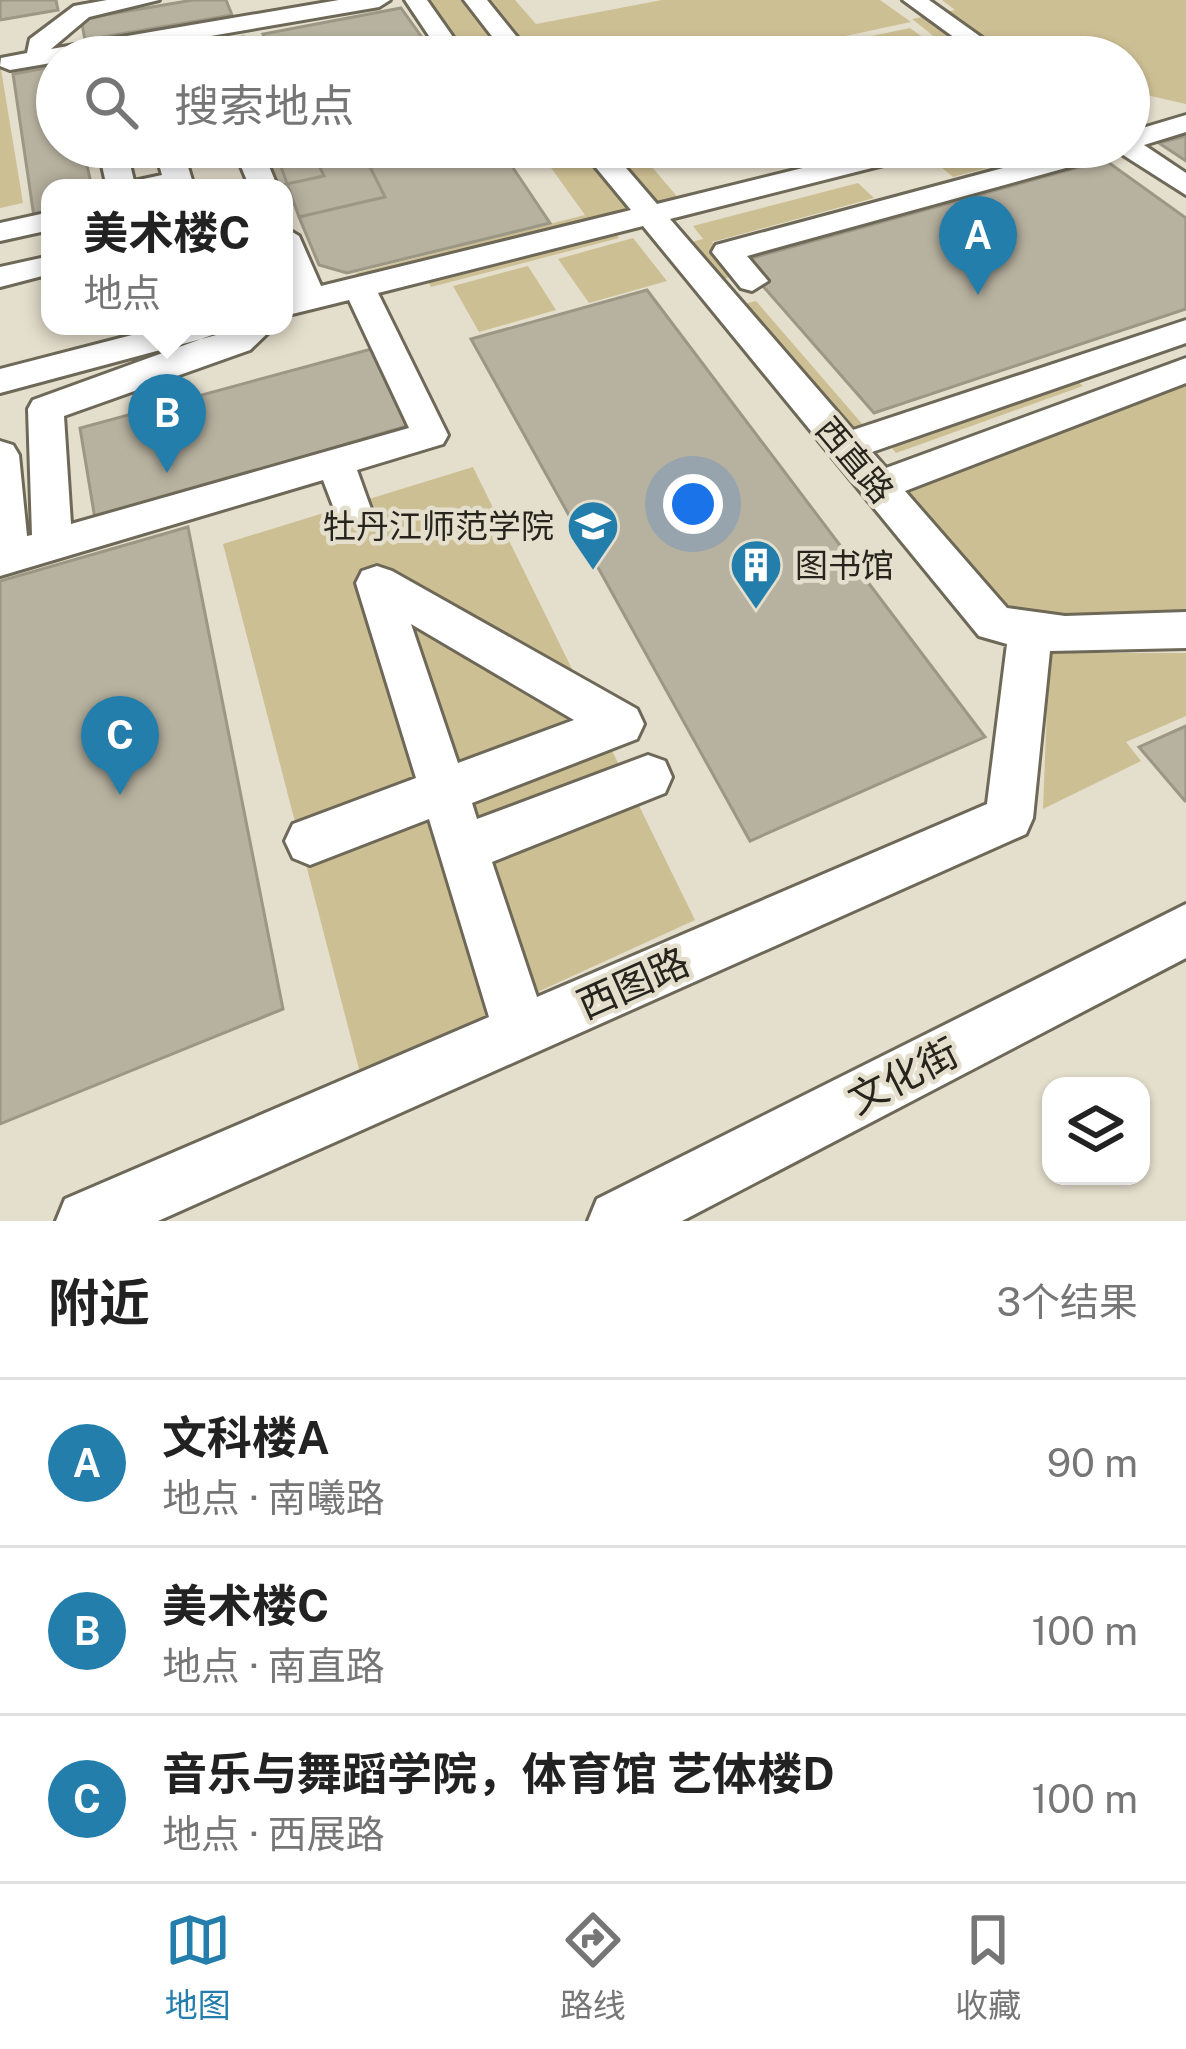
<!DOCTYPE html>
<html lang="zh">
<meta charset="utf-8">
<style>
body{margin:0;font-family:"Public Sans","Noto Sans SC",sans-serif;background:#f2f2f2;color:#222}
.controls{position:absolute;right:36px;bottom:36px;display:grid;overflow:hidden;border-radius:24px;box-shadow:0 3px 9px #0004}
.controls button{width:108px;height:108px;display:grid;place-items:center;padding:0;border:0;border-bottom:3px solid #e0e0e0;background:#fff;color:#222;font:60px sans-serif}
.you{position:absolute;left:693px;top:504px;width:42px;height:42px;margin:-30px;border:9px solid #fff;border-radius:50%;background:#1a73e8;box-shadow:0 0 0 18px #1a73e833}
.badge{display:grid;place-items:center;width:78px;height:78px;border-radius:50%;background:#237eac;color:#fff;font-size:39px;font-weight:700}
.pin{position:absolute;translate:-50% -99px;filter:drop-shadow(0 3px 6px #0008)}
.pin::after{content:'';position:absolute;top:63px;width:42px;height:36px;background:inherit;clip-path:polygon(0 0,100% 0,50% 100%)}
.popup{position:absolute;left:41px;top:179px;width:252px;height:156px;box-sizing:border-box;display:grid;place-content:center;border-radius:24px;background:#fff;filter:drop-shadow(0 3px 9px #0005);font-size:39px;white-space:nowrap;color:#767676}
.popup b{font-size:45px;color:#222}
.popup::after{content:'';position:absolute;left:50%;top:100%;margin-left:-24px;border:24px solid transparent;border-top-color:#fff}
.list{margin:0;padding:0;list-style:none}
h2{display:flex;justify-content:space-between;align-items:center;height:156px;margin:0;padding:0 48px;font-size:51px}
h2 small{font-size:39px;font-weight:400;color:#767676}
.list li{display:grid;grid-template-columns:78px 1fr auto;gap:36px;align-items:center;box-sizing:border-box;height:168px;padding:0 48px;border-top:3px solid #e0e0e0}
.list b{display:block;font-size:45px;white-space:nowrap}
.list p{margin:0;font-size:39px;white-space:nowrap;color:#767676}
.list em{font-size:39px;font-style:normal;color:#767676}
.icon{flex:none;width:66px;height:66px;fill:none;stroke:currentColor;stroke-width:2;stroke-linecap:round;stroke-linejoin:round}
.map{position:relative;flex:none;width:1186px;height:1221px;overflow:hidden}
.search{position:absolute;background:#fff;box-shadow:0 3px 9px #0004;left:36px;right:36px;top:36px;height:132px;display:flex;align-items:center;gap:30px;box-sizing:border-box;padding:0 42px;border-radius:66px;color:#767676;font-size:45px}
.sheet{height:660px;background:#fff}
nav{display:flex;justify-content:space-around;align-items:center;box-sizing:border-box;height:168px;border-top:3px solid #e0e0e0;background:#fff;font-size:33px;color:#767676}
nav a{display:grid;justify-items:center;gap:6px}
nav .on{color:#237eac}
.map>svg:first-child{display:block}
.green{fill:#cdbf94}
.building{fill:#b7b19f;stroke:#9c9685;stroke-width:3}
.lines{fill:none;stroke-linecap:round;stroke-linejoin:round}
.minor-casing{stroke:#6d6857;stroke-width:6}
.minor{fill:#fff;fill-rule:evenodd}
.labels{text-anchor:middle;stroke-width:9;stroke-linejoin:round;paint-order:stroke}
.street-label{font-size:33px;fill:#26241d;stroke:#e4decc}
.poi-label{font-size:33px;fill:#26241d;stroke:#e4decc;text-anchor:end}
.near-street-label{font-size:39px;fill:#26241d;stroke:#e4decc}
</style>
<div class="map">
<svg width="1186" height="1221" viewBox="0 0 1186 1221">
<rect width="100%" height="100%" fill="#e4decc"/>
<path class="green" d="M428,0h40l46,57h-44z
M477,0h38l21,24 126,-24h218l31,22 -164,35h-224z
M942,0h244v104l-57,-13v-34h-280l87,-19 -24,-19 43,-9z
M910,28l14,10 -87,19h-65z
M0,63l23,140 -23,5z
M536,147h49l49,63 -30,7 15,21 -188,49 -11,-20 -60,15 -4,-9 229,-58z
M602,147h33l45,53 -30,7z
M988,147h76l-111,30 -19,-16z
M858,183l16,15 -162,44 27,33 -16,4 -31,-37 11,-3 -10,-13z
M633,238l34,43 -78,22 -31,-44z
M528,266l28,44 -77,22 -26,-46z
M756,301l108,125 192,-65 7,5 -207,70 -112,-132z
M1073,377l10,9 -187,67 -9,-11z
M1186,383v228c-58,8 -153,21 -200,-21 -32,-28 -59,-67 -87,-99z
M473,467l222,453 -335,153 -137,-529z
M1049,653h137v63l-60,26 15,19 -98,48z"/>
<path class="building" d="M0,0h56l2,10 -58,10z
M193,0h33l6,15 -147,25 -4,-21z
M401,8l35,49h-162l-11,-23z
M243,37l10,20 -107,-2z
M57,66v81h26l9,41h-42v25l-16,4 -21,-143z
M1186,136v25l-27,-18z
M274,147h86l25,50 -86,20z
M360,147h139l51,76 -203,50 -28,-8 -20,-48 86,-20z
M312,151l12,25 -56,12 -10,-26z
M1105,160l81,58v91l-312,104 -133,-152z
M647,290l338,447 -235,104 -279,-502z
M375,348l35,77 -315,94 -15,-91z
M188,527l95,482 -283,115v-543z
M1186,726v75h-1l-46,-54z"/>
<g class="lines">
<g class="minor-casing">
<path id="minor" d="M107,0h52l-70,17 -38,32 288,-49h51l-11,7 -291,50h-31v5l-47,8 -10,-4 1,-8 26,-5 3,-14 44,-33z
M405,0h22l40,57h-24z
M464,0h23l46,57h-25z
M903,0h26l80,57h-28z
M1186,115v17l-42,13 42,28v22l-66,-42 -373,103 21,25 -16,10 -11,-3 -29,-36 4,-7 365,-98h48v-15z
M98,147h28l8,34 28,-6 -8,-28h28l10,33 -12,8h-73z
M233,147h28l17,41h-28z
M579,147h29l49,57 231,-57h47l-4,6 -261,66 183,211 333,-110v23l-314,109 14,16 300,-110v25l-281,108 102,117 58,8 121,-4v36l-136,3 -17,167 -7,16 -868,387h-102l9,-22 424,-182 -60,-198 -119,46 -17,-7 -8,-17 8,-17 123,-46 -60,-195 6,-12 15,-5 15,5 245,138 7,15 -7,15 -165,64 5,16 171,-64 17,6 7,16 -7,16 -173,69 45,135 450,-193 20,-160 -28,-8 -336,-410 -265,67 70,142 -5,9 -86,26 14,39 -5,10 -14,5 -14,-5 -15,-39 -323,96v-135l13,4 6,10 8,81 5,-1 -4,-126 5,-9 204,-74h38l-25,24 -186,66 7,108 338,-96 -60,-128 -65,16v-20l9,-2 -9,-22v-45l15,9 22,50 310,-76zM411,624l163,96 -116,43z
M50,212v18l-50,11v-18z
M50,256v18l-50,13v-20z
M167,326h57l-4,8 -220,59v-24z
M1186,904v54l-504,263h-94l9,-22z"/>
</g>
<use href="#minor" class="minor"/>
</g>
<defs>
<g id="university-pin" transform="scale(2.7)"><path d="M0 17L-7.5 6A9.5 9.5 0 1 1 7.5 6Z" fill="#237eac" stroke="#e4decc"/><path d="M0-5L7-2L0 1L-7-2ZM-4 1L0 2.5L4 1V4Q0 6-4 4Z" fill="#fff"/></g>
<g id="building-pin" transform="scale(2.7)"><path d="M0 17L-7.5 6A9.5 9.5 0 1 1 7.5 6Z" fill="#237eac" stroke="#e4decc"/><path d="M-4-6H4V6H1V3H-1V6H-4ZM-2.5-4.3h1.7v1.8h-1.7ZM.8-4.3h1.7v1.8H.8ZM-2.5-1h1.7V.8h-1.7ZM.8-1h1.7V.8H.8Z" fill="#fff"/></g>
</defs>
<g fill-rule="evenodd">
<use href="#university-pin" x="593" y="526"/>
<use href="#building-pin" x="756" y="565"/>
</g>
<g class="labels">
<g class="street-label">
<text transform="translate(855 460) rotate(50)" y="12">西直路</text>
</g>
<g class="poi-label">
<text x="554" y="538">牡丹江师范学院</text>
<text x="795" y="577" text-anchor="start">图书馆</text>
</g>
<g class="near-street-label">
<text transform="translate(633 983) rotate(-24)" y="14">西图路</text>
<text transform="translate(903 1076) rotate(-27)" y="14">文化街</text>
</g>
</g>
</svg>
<div class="controls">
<button><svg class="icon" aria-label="layers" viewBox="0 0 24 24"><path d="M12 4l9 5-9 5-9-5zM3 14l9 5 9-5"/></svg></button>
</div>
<div class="you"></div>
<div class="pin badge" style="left:978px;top:295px">A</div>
<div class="pin badge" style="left:167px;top:473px">B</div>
<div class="popup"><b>美术楼C</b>地点</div>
<div class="pin badge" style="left:120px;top:795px">C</div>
<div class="search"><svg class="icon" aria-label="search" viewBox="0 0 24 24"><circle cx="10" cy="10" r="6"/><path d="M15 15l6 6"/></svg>搜索地点</div>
</div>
<section class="sheet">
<h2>附近<small>3个结果</small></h2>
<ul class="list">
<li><span class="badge">A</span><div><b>文科楼A</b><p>地点 · 南曦路</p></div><em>90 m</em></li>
<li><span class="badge">B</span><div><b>美术楼C</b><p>地点 · 南直路</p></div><em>100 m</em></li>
<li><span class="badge">C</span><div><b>音乐与舞蹈学院，体育馆 艺体楼D</b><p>地点 · 西展路</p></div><em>100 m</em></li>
</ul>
</section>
<nav>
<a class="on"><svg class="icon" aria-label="map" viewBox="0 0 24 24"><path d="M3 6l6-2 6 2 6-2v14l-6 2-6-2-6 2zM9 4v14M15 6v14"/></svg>地图</a>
<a><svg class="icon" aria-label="directions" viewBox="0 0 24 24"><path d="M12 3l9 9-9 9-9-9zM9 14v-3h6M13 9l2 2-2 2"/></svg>路线</a>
<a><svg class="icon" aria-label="saved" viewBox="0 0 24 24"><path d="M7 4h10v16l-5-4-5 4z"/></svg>收藏</a>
</nav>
